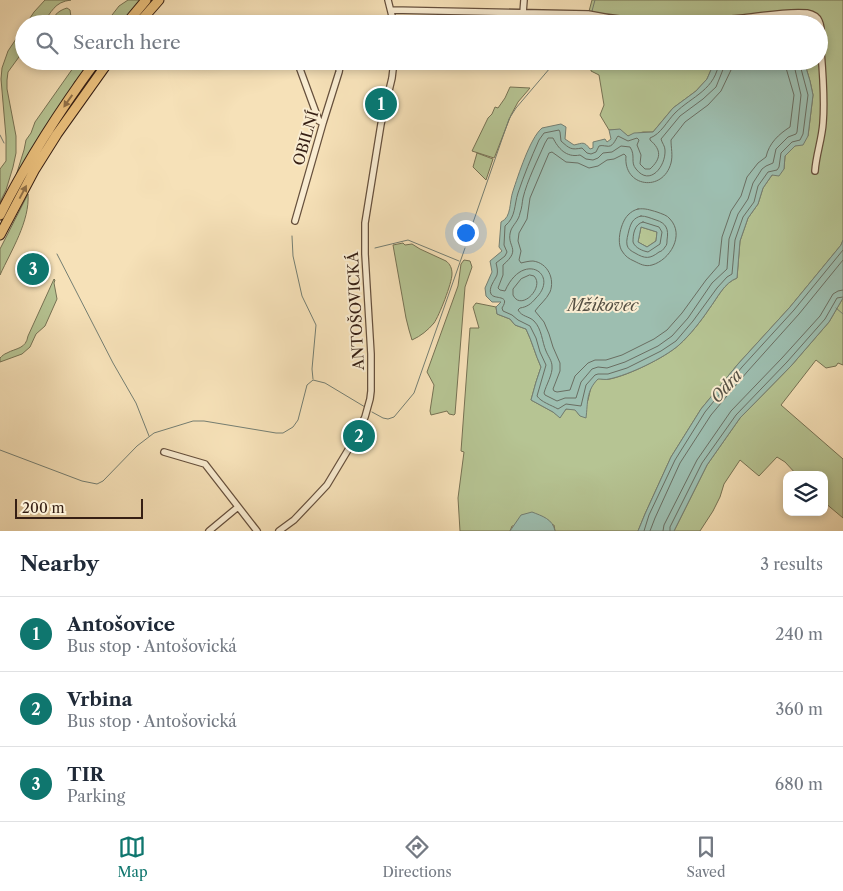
<!DOCTYPE html>
<meta charset="utf-8">
<style>
body{margin:0;font-family:"Libre Caslon Text",serif;background:#f2f2f3;color:#1f2937}
.controls{position:absolute;right:15px;bottom:15px;display:grid;overflow:hidden;border-radius:10px;box-shadow:0 2px 8px #0003}
.controls button{width:45px;height:45px;display:grid;place-items:center;padding:0;border:0;border-bottom:1px solid #e0e1e3;background:#fff;color:#1f2937;font:25px sans-serif}
.scale{position:absolute;left:15px;bottom:12px;width:128px;box-sizing:border-box;padding-left:5px;border:2px solid #361f14;border-top:0;font-size:14px;line-height:18px;white-space:nowrap;color:#361f14;-webkit-text-stroke:4px #f9ecd1;paint-order:stroke}
.you{position:absolute;left:465px;top:232px;width:18px;height:18px;margin:-12px;border:4px solid #fff;border-radius:50%;background:#1a73e8;box-shadow:0 0 0 8px #1a73e833}
.badge{display:grid;place-items:center;width:32px;height:32px;border-radius:50%;background:#0f766e;color:#fff;font-size:16px;font-weight:700}
.pin{position:absolute;translate:-50% -50%;border:2px solid #fff;box-shadow:0 1px 5px #0006}
.list{margin:0;padding:0;list-style:none}
h2{display:flex;justify-content:space-between;align-items:center;height:65px;margin:0;padding:0 20px;font-size:21px}
h2 small{font-size:16px;font-weight:400;color:#747a83}
.list li{display:grid;grid-template-columns:32px 1fr auto;gap:15px;align-items:center;box-sizing:border-box;height:75px;padding:0 20px;border-top:1px solid #e0e1e3}
.list b{display:block;font-size:19px;white-space:nowrap}
.list p{margin:0;font-size:16px;white-space:nowrap;color:#747a83}
.list em{font-size:16px;font-style:normal;color:#747a83}
.icon{flex:none;width:28px;height:28px;fill:none;stroke:currentColor;stroke-width:2;stroke-linecap:round;stroke-linejoin:round}
.map{position:relative;flex:none;width:843px;height:531px;overflow:hidden}
.search{position:absolute;background:#fff;box-shadow:0 2px 8px #0003;left:15px;right:15px;top:15px;height:55px;display:flex;align-items:center;gap:12px;box-sizing:border-box;padding:0 18px;border-radius:28px;color:#747a83;font-size:19px}
.sheet{height:290px;background:#fff}
nav{display:flex;justify-content:space-around;align-items:center;box-sizing:border-box;height:70px;border-top:1px solid #e0e1e3;background:#fff;font-size:14px;color:#747a83}
nav a{display:grid;justify-items:center;gap:2px}
nav .on{color:#0f766e}
.map>svg:first-child{display:block}
.green{fill:#b6c493;stroke:#767254}
.water{fill:#9dbeb0;stroke:#747e72;fill-rule:evenodd}
.lines{fill:none;stroke-linecap:round;stroke-linejoin:round}
.shore{stroke:#6a6e62;stroke-width:1}
.stream{stroke:#747e72;stroke-width:1}
.minor-casing{stroke:#66503d;stroke-width:8}
.highway-casing{stroke:#361f14;stroke-width:11}
.minor{stroke:#f9ecd1;stroke-width:5.5}
.highway{stroke:#ebc07c;stroke-width:9}
.oneway{fill:#907048}
.labels{text-anchor:middle;stroke-width:4;stroke-linejoin:round;paint-order:stroke}
.street-label{font-size:15px;fill:#361f14;stroke:#f9ecd1}
.water-label{font-size:16px;font-style:italic;fill:#554f43;stroke:#f9ecd1}
</style>
<div class="map">
<svg width="843" height="531" viewBox="0 0 843 531">
<rect width="100%" height="100%" fill="#f6e1b8"/>
<filter id="stains"><feTurbulence type="fractalNoise" baseFrequency=".004" numOctaves="4"/><feColorMatrix values="0 0 0 0 .2 0 0 0 0 .09 0 0 0 0 .02 0 0 0 .5 -.17"/></filter>
<radialGradient id="worn" r=".72"><stop offset=".6" stop-color="#630" stop-opacity="0"/><stop offset="1" stop-color="#630" stop-opacity=".3"/></radialGradient>
<path class="green" d="M45,0h26c-17,2 -19,12 -29,24h-16l8,-12z
M128,0h12l-19,24h-16l14,-18z
M592,0h251v240l-2,5 -51,62 -52,57 -37,45 -30,48 -26,57 -7,17h-83l-1,-6 -42,1 -2,5h-50l-2,-33 6,-46 -3,-1 9,-123h9l-6,-21 3,-4 20,4 1,7 13,5 5,6 11,4c6,12 9,25 15,38l-5,15 -5,18 22,12 7,5 6,-8h9l5,7 8,-16 3,-13 7,-9c4,1 8,2 12,1 19,-4 54,-21 69,-34 11,-10 22,-24 30,-36 9,-12 15,-26 28,-31l3,-37 8,-23 10,-14 5,-16 9,-13 12,-6 1,-13 10,-10 13,-10 5,-41 -3,-14 -6,-20h15v-37h-227l2,-7 -6,-2z
M67,8l3,2 2,14h-20l-1,-3c4,-7 9,-11 16,-13z
M24,27v23l-16,22 -1,8v9l9,47v17l-3,14 -7,23 -6,12v-33l6,-8v-24l-5,-58 1,-11 6,-17z
M78,61h14l-14,19 -3,1 -5,10 -56,91 10,-32 2,-10 5,-7 4,-11z
M591,61h125l-2,2 -7,16 -11,12 -23,17 -20,24h-10l-15,4 -8,-6h-11l-9,-15 4,-10 -5,-30 -8,-4z
M510,87l20,1 -12,14 -7,13 -16,41 -1,2 -22,-7 16,-33 4,-4 3,-7 3,1 7,-10z
M477,153l16,6 -7,21 -13,-13z
M28,194c2,27 -17,57 -28,81v-26z
M641,227l16,5 -1,9 -9,6 -9,-5z
M403,243l2,2 7,-1 8,5 26,12c4,3 6,7 6,13 0,9 -13,42 -18,49 -6,7 -13,13 -22,17l-3,-10 -3,-12 -13,-73z
M464,260l6,1 2,6 -7,20 -10,127 -1,1 -5,-1 -2,-3 -16,4 -1,-4 4,-26 -7,-13 31,-86 3,-22z
M54,279l1,1 -1,3 3,16 -12,27 -9,8 -6,13 -8,7 -22,8v-4c2,-2 4,-4 7,-5 9,-5 19,-4 21,-17z
M843,298v67l-5,-2 -2,3 -10,2 -10,-8 -35,45 62,54v59l-19,-16v-27h-27l-12,-13 -8,-5 -18,19 -19,-16 -16,24 -4,13 -7,14 -13,20h-26l33,-66 33,-47 51,-52 38,-44z"/>
<path class="water" d="M716,61h88l6,20 3,14 -5,41 -5,9 -8,1 -10,10 -1,13 -5,7 -7,-1 -9,13 -5,16 -10,14 -8,23 -3,37c-13,5 -19,19 -28,31 -8,12 -19,26 -30,36 -15,13 -50,30 -70,34 -3,1 -7,0 -11,0 -12,12 -10,23 -12,39l-6,-2 -5,-6 -9,-1 -6,9 -7,-6 -22,-12 5,-18 5,-15c-6,-13 -9,-26 -15,-38l-11,-4 -5,-6 -13,-5 -1,-7 5,-5h-9l-6,-6 -1,-8 7,-16 -2,-11 12,-10 -3,-4 2,-25c11,-5 8,-20 12,-31 5,-15 17,-53 29,-63l19,-4 5,3 -1,12 9,6c9,-2 10,-4 16,4l3,-1v-6l12,-3 2,3 4,-3 -2,-9 11,-1 8,7 6,-3 19,-1 20,-24 23,-17 11,-12 7,-16zM641,227l16,5 -1,9 -9,6 -9,-5z
M843,240v58l-14,24 -38,44 -51,52 -33,47 -33,66h-36l7,-17 26,-57 30,-48 37,-45 52,-57 51,-62z
M532,512c10,4 21,7 23,19h-45l11,-16z"/>
<g class="lines">
<path class="shore" d="M719,61c-3,29 -27,35 -44,52 -8,8 -14,21 -25,25v2c12,10 11,19 0,29h-5l-5,-5 1,-9 -4,-10 2,-5 -2,-2 -9,3 -10,-5c-3,4 -5,12 -12,10 -2,0 -4,-1 -7,0l-3,6 -5,2 -4,-1 -5,-5c-11,2 -12,1 -21,-7l-1,-9 -1,-2 -15,3 -5,7c-8,18 -15,35 -21,53 -4,12 -2,24 -13,33l-1,19 3,7 -2,4 -9,7c1,4 2,8 1,12 -2,5 -9,13 -6,19 3,6 20,0 11,14l1,3 9,4 6,5 12,6 6,12 4,14 6,13 -9,31c4,6 14,9 21,13l8,-5 15,2 5,-21 9,-10 3,-1h10l19,-6 34,-17 15,-10 17,-20 24,-33 10,-11 5,-3 3,-34 8,-23 11,-15 4,-16 10,-14 9,-2 2,-3 2,-14 11,-11 8,-2 3,-6 5,-39 -9,-34
M725,61l-1,6 -8,20 -13,12 -23,17 -19,23c1,4 4,7 4,11 1,16 -15,37 -29,19 -6,-7 0,-13 -6,-22l-9,-1 -9,6 -9,1 -5,5 -5,2 -7,-1 -6,-4c-14,3 -22,-7 -27,-17h-5l-3,5c-7,16 -18,38 -22,55 -1,5 -1,10 -3,15 -1,7 -7,12 -9,17 -6,17 12,18 -8,35v10l-5,13 2,2 5,1c18,-41 55,-17 31,7 -5,6 -9,9 -16,10l-2,2c4,7 11,6 16,11 8,8 8,21 12,30 2,5 6,10 6,15 1,8 -6,19 -8,27l1,2 12,6 8,-3h11l5,-16 11,-13 6,-2 9,1 18,-6 33,-16 14,-10 16,-18 24,-35 15,-14 2,-30 9,-25 10,-15 5,-16 9,-14 4,-3 7,-3 3,-14 12,-12 8,-3 1,-2 4,-37 -8,-34
M733,61l-2,9 -10,21 -13,14 -23,17 -14,18c0,8 2,15 0,23 -8,30 -48,24 -45,-7l-2,-2 -10,5 -7,1 -9,6 -9,2 -11,-5 -12,-1 -14,-10 -3,1 -19,45 -3,21 -8,14 -1,8 3,10 -2,9 2,3c4,-1 8,-2 12,-2 15,2 22,18 17,31 -4,8 -10,12 -15,19l9,11 5,12 4,13 7,16v8l-7,18 1,2 3,1 13,-2 5,-14 13,-13 7,-3h11l16,-5 32,-16 13,-9 15,-17 24,-33 13,-15 3,-28 9,-26 10,-15 6,-19 11,-14 8,-6c3,-14 13,-23 24,-30l4,-32 -8,-27v-7
M638,209c7,-1 12,1 19,3 5,2 10,3 13,7 15,16 0,41 -18,46 -7,2 -12,-1 -18,-4 -5,-2 -9,-5 -12,-10 -6,-9 -1,-29 6,-36 3,-3 6,-5 10,-6z
M641,216c5,0 9,2 15,4 10,3 13,9 11,20 0,3 0,5 -2,7 -2,3 -3,4 -6,5 -9,7 -14,7 -24,1 -4,-2 -7,-4 -8,-8 -1,-5 1,-10 2,-15 2,-7 4,-12 12,-14z
M643,222l16,5 3,5 -2,12 -12,8c-5,-1 -13,-4 -15,-10 0,-7 1,-18 10,-20z
M530,275l4,1c11,11 -13,36 -21,19v-6l8,-10z
M644,531l5,-16 26,-55 30,-48 37,-45 52,-57 49,-60
M650,531l5,-13 25,-55 31,-48 36,-43 52,-58 44,-54
M663,531l1,-6 33,-65 34,-49 51,-53 38,-42 13,-22 5,-3 5,-1
M670,531v-4l32,-64 34,-48 51,-53 38,-43 12,-21 6,-1"/>
<path class="stream" d="M592,11l3,-11
M589,24l2,-7
M0,135l4,8
M292,236l1,20 9,40 14,29 -4,44 1,10
M468,237l41,-118 7,-11 40,-47
M375,248l33,-8 51,21
M57,254l56,109 23,40 13,33
M836,308l7,6
M372,412l11,6 5,1 6,-2 20,-24 51,-145
M0,450l82,31 15,3 6,-3 34,-35 17,-13 39,-12h11l72,12h7l10,-6 5,-7 9,-35 6,-5 12,3 40,24"/>
<g class="minor-casing">
<path id="minor" d="M388,0l6,24
M391,10l197,4c51,11 104,9 155,4 22,-2 42,-7 64,-5 5,1 10,3 12,8 4,8 2,21 2,30 2,24 4,48 2,72 -1,16 -7,32 -8,48
M523,13l1,-13
M514,24l1,-11
M297,61l22,60 4,2
M517,61l1,1
M295,221l28,-98 16,-51 2,-11
M164,452l41,12 52,67
M209,531l29,-24
M279,531l15,-11 19,-20 14,-15 24,-40 14,-28 5,-18 1,-8v-37l-6,-100v-31l16,-99 11,-46 2,-17"/>
</g>
<g class="highway-casing">
<path id="highway" d="M126,24l20,-24
M138,24l21,-24
M0,215c27,-54 60,-105 96,-154
M0,235l35,-66 22,-35 52,-73"/>
</g>
<use href="#minor" class="minor"/>
<use href="#highway" class="highway"/>
</g>
<defs><path id="oneway-solid" d="M-6-.8H1V-3.2L6.5 0L1 3.2V.8H-6Z" transform="scale(1.25)"/></defs>
<g class="oneway">
<use href="#oneway-solid" transform="translate(68 101) rotate(125)"/>
<use href="#oneway-solid" transform="translate(23 192) rotate(-62)"/>
</g>
<g class="labels">
<g class="street-label">
<text transform="translate(306 138) rotate(-74)" y="5">OBILNÍ</text>
<text transform="translate(356 311) rotate(-93)" y="5">ANTOŠOVICKÁ</text>
</g>
<g class="water-label">
<text x="603" y="311">Mžíkovec</text>
<text transform="translate(726 386) rotate(-48)" y="6">Odra</text>
</g>
</g>
<rect width="100%" height="100%" filter="url(#stains)"/>
<rect width="100%" height="100%" fill="url(#worn)"/>
</svg>
<div class="controls">
<button><svg class="icon" aria-label="layers" viewBox="0 0 24 24"><path d="M12 4l9 5-9 5-9-5zM3 14l9 5 9-5"/></svg></button>
</div>
<div class="scale">200 m</div>
<div class="you"></div>
<div class="pin badge" style="left:381px;top:104px">1</div>
<div class="pin badge" style="left:359px;top:436px">2</div>
<div class="pin badge" style="left:33px;top:269px">3</div>
<div class="search"><svg class="icon" aria-label="search" viewBox="0 0 24 24"><circle cx="10" cy="10" r="6"/><path d="M15 15l6 6"/></svg>Search here</div>
</div>
<section class="sheet">
<h2>Nearby<small>3 results</small></h2>
<ul class="list">
<li><span class="badge">1</span><div><b>Antošovice</b><p>Bus stop · Antošovická</p></div><em>240 m</em></li>
<li><span class="badge">2</span><div><b>Vrbina</b><p>Bus stop · Antošovická</p></div><em>360 m</em></li>
<li><span class="badge">3</span><div><b>TIR</b><p>Parking</p></div><em>680 m</em></li>
</ul>
</section>
<nav>
<a class="on"><svg class="icon" aria-label="map" viewBox="0 0 24 24"><path d="M3 6l6-2 6 2 6-2v14l-6 2-6-2-6 2zM9 4v14M15 6v14"/></svg>Map</a>
<a><svg class="icon" aria-label="directions" viewBox="0 0 24 24"><path d="M12 3l9 9-9 9-9-9zM9 14v-3h6M13 9l2 2-2 2"/></svg>Directions</a>
<a><svg class="icon" aria-label="saved" viewBox="0 0 24 24"><path d="M7 4h10v16l-5-4-5 4z"/></svg>Saved</a>
</nav>
